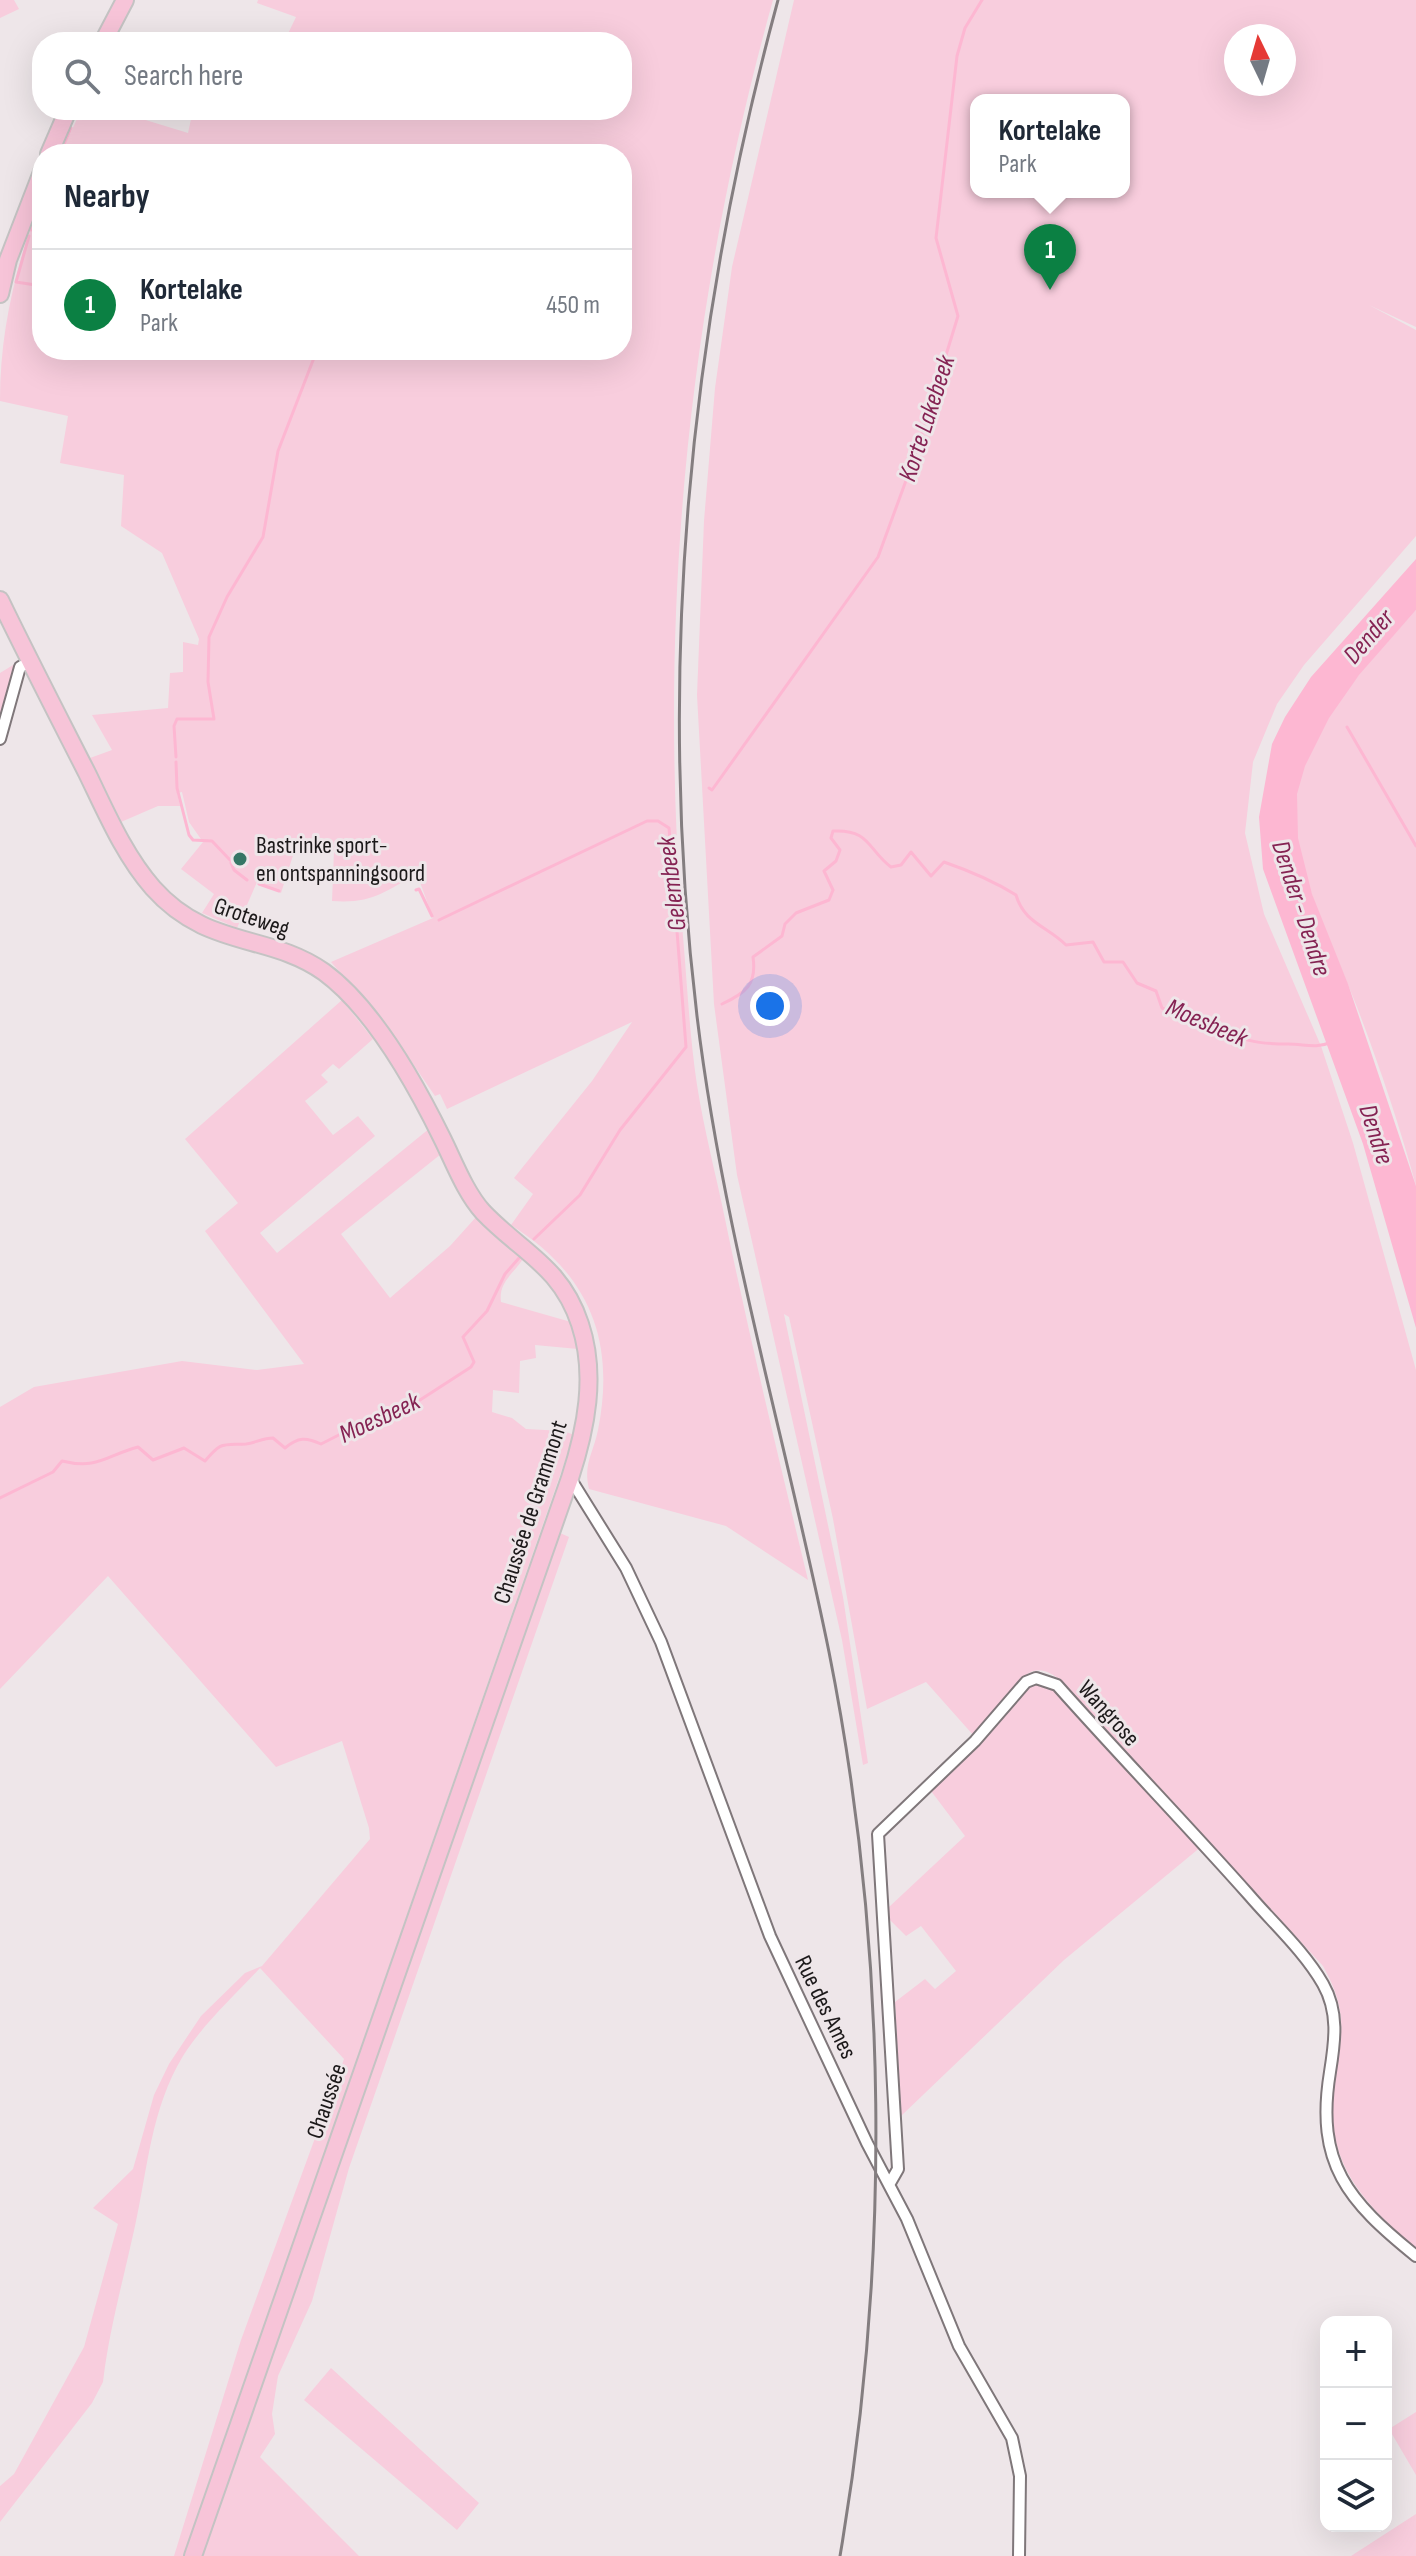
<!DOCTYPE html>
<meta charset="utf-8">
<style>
body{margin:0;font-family:"Sofia Sans Condensed",sans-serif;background:#f6f6f7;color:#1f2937}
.controls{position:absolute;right:24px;bottom:24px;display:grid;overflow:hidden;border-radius:16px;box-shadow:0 8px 32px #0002}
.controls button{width:72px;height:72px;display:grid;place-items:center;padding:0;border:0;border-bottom:2px solid #e0e1e3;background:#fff;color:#1f2937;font:40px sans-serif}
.compass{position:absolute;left:1224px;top:24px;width:72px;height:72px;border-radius:50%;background:#fff;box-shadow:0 8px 32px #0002;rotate:355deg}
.you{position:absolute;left:770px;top:1006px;width:28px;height:28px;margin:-20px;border:6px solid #fff;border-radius:50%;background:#1a73e8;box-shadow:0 0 0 12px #1a73e833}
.badge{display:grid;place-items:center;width:52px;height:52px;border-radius:50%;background:#0b8043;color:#fff;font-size:26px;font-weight:700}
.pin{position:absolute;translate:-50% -66px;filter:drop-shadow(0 2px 4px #0008)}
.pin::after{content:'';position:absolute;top:42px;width:28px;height:24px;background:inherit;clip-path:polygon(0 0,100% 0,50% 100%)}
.popup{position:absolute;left:970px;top:94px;width:160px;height:104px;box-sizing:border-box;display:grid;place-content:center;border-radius:16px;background:#fff;filter:drop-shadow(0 2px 6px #0005);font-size:26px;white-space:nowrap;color:#747a83}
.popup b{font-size:30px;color:#1f2937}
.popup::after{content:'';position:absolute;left:50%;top:100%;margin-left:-16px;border:16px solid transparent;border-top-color:#fff}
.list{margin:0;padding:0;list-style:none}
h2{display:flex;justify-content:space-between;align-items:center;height:104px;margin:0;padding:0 32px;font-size:34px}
h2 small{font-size:26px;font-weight:400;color:#747a83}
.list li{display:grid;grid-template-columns:52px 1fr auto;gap:24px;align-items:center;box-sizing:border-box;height:112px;padding:0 32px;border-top:2px solid #e0e1e3}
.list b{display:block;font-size:30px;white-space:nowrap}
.list p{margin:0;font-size:26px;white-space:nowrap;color:#747a83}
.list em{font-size:26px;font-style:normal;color:#747a83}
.icon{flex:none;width:44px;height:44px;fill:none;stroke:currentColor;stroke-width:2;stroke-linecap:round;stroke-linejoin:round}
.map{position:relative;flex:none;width:1416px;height:2556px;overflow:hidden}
.search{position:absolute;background:#fff;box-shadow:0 8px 32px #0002;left:32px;top:32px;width:600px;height:88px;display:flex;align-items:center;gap:20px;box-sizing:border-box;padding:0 28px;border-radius:32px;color:#747a83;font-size:30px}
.panel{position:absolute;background:#fff;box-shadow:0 8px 32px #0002;left:32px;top:144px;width:600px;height:216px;border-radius:32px}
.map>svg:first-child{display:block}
.green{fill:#f8cddd;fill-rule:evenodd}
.water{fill:#fdb7d2}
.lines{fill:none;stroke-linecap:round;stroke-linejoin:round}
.stream{stroke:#fdb7d2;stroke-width:3}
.street-casing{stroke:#7f777a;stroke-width:14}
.primary-casing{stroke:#c4c3c3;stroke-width:20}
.street{stroke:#fff;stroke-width:10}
.primary{stroke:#f7c4d8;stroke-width:16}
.rail{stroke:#847e80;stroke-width:3}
.poi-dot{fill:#357665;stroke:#eee6e9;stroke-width:3}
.labels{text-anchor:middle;stroke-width:6;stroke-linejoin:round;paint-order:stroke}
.poi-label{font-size:24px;fill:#1c191a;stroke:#eee6e9;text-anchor:start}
.street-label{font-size:24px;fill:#1c191a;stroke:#eee6e9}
.water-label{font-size:26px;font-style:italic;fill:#852353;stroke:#eee6e9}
</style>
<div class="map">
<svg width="1416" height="2556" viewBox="0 0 1416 2556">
<rect width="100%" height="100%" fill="#eee6e9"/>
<path class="green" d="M0,0h14l5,9 -19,9z
M258,0h515c-85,305 -115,609 -91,925 5,53 7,107 15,160 7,45 19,90 28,134 25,121 54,241 83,361l-82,-54 -137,-37c-6,-25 4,-35 9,-59 18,-90 -9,-156 -87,-205l22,-31 -19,-16 78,-97 40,-59 -185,87 -7,-15 -5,2 -48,-70 -56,-64 102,-44 -16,-44c-33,18 -45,30 -85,27l2,-50 -38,-5 -15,47 -24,-11 -20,46 -35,-15 12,-19 -33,-25 22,-27 -14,-20 -7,-30 -5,1 3,13h-22l-37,16 -31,-64 22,-8 -20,-35 76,-7 2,-35 13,-1v-30l15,3 1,-6 -37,-86 -41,-27 3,-51 -64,-12 8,-47 -68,-15c0,-72 16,-136 42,-203v152h580v-196h-561l20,-44h32l75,23 5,-23h429v-68h-338l12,-25 -39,-14z
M794,0h622v327l-47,-22 47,25v206l-112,129 -27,39 -24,58 -8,71 19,81 57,132 32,97 63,227v878c-48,-40 -89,-82 -83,-150 4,-57 21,-76 -10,-132l-261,-285c-9,-6 -17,-13 -29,-10 -15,5 -47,51 -59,65l-48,-54 -59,27 -34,-190 -44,-202 -5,-3 59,283 25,166 -5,2 -21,-125 -105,-465 -23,-171 -17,-309 7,-174 11,-133 17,-121zM1236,36h48v48h-48zM976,100h148v92h-148z
M1416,610v576c-16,-60 -37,-121 -59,-179 -23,-61 -71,-149 -60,-215 13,-71 73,-130 119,-182z
M18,662l-1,3 -17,63v-55z
M342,1000l31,39 -34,30 -6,-5 -12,11 7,7 -23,19 28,34 25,-19 17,20 -115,97 17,20 153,-125 11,26 -100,80 49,64 60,-52 27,-30 47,41c-8,15 -26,24 -23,45l70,20 7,27 -43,-4 1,13 -16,3 -1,32 -26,-3 -1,22 20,6 14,11 38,2 10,4 -390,1121h-10l67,-216 103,-281 -84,-91c-26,28 -56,55 -77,88 -32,53 -35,111 -48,170 -11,51 -26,104 -32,156l-11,21 -92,119v-36l14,-12 70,-127 34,-123 -25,-16 40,-39 21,-74 15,-31 32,-48 44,-43 17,-7 108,-127 -1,-11 -27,-87 -66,26 -168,-191 -108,113v-282l34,-20 148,-26 75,9 47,-6 -99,-133 33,-28 -53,-64z
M560,1533l9,4 -220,631 -37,133 -34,75 -6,38 3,20 -15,23 99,99h-157z
M1034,1683l22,8 146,155 -138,114 -163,156 -6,-114 30,-23 10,10 21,-18 -35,-45 -15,10 -16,-16 -1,-13 76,-71 -34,-45z
M331,2368l148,135 -22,27 -153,-130z
M1416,2412v63l-27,-46z
M1416,2514v42h-65z"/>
<path class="water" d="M1416,559v51l-57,65 -30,43 -24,48 -8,28 1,44 14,56 36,90 68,202v142l-53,-184 -100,-275 -4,-52 13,-73 13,-27 26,-40z"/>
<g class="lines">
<path class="stream" d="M60,154l11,-26
M31,230l11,-30
M29,236l-13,46 26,4
M1347,727l69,119
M176,757l-2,-31 3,-7h37l-6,-37 1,-45 18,-40 36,-60 15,-86 39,-101
M176,762l1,26 12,47 4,5 19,1 18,19
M709,788l3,2 166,-233 37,-101 43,-140 -22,-78 21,-182 8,-28 17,-28
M231,863l3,7 13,10
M259,884l20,7
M416,890l3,-1 13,27
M439,920l208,-99h11l11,7 17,219 -66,83 -40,65 -46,44
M722,1004c24,-11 35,-20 31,-47l29,-21 3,-12 11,-11 33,-13 4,-10 -9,-19 12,-10 4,-11 -9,-12 2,-7c37,-2 35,19 58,36l10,-2 10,-13 20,24 13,-14c26,9 48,18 72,33 8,28 31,31 50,50l27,-3 11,20h19l14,21 19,8 6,17 37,16 17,-3c20,21 44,23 72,23 17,0 27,5 44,-2
M0,1498l53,-26 9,-11c36,9 45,-6 76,-14l15,13 31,-12 21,13c17,-20 17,-16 41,-17 9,-1 17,-6 27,-6l12,10c13,-11 21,-11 36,-4l85,-43 14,-1 51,-33 3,-5 -11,-25 24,-26 18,-37 14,-16"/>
<g class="street-casing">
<path id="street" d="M0,739l20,-72 10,-5
M570,1478l56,90 35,74 109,294 97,207 40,76 52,127 53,92 8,38 -1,80
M890,2183l8,-14 -20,-335 97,-93 51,-59 10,-4 21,7c63,71 129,139 192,210 24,28 55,56 74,89 16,28 12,57 7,88 -15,92 18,129 86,184"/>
</g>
<g class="primary-casing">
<path id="primary" d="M103,42l22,-42
M49,154l19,-44
M0,294l8,-34 34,-88
M0,600c28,58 58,116 87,173 19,39 37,82 66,115 54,61 116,45 171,84 49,36 92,113 118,166 12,24 23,54 41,74 38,40 78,54 97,112 17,51 6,105 -10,154l-377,1078"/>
</g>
<use href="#street" class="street"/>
<use href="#primary" class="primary"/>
<path class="rail" d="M778,0c-90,331 -122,675 -81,1016 26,216 89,424 132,636 59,296 62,607 11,904"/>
</g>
<circle class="poi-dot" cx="240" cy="859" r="8"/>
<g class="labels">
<g class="poi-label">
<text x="256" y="853">Bastrinke sport-<tspan x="256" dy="28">en ontspanningsoord</tspan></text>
</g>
<g class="street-label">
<text transform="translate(252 917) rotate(19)" y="8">Groteweg</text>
<text transform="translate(530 1512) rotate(-72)" y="8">Chaussée de Grammont</text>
<text transform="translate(1109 1713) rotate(48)" y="8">Wangrose</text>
<text transform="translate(826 2007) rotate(64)" y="8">Rue des Ames</text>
<text transform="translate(326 2101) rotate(-71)" y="8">Chaussée</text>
</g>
<g class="water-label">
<text transform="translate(926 418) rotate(-72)" y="9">Korte Lakebeek</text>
<text transform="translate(1368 636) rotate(-49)" y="9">Dender</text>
<text transform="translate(671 884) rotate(-97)" y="9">Gelembeek</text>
<text transform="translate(1302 908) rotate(72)" y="9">Dender - Dendre</text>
<text transform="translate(1207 1022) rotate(23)" y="9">Moesbeek</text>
<text transform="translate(1377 1134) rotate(72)" y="9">Dendre</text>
<text transform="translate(379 1417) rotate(-25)" y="9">Moesbeek</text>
</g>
</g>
</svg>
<div class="controls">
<button>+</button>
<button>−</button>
<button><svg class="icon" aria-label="layers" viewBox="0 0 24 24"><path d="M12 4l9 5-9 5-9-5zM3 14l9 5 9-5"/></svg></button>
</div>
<svg class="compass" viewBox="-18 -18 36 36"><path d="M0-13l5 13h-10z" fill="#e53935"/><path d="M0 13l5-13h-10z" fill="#747a83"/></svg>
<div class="you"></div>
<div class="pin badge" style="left:1050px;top:290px">1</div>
<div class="popup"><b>Kortelake</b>Park</div>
<div class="search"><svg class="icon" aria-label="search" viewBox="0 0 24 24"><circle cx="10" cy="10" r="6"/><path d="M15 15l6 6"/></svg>Search here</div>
<section class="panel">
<h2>Nearby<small></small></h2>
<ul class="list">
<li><span class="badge">1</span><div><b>Kortelake</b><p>Park</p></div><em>450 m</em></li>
</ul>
</section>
</div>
